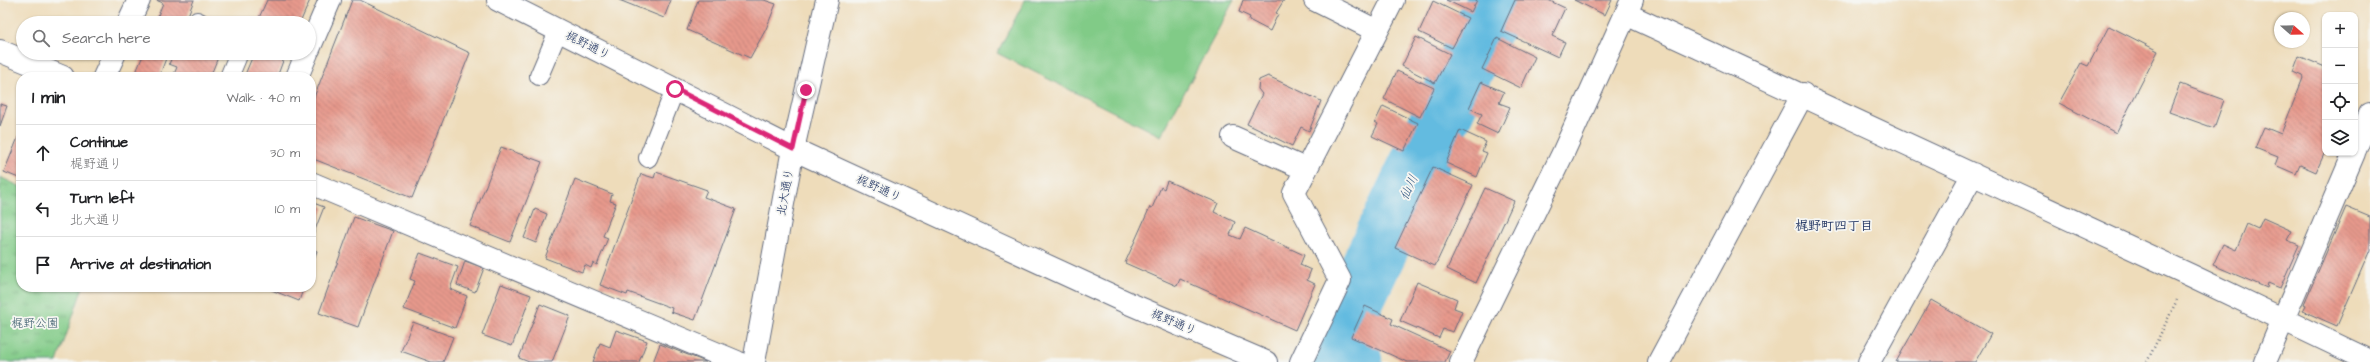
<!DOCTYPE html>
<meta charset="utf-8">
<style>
body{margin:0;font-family:"Architects Daughter","Klee One",sans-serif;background:#f2f2f2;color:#202124}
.controls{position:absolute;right:12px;top:12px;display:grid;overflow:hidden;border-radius:8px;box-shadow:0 1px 3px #0004}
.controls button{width:36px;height:36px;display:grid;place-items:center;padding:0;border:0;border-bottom:1px solid #e0e0e0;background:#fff;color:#202124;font:20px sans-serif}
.compass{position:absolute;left:2274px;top:12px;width:36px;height:36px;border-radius:50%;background:#fff;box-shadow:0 1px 3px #0004;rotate:110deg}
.stop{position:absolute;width:12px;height:12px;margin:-9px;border:3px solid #db2777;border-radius:50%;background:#fff}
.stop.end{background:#db2777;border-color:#fff;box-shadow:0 1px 4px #0008}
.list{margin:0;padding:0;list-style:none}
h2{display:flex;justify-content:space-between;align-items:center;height:52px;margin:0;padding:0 16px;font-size:17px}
h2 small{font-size:13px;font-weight:400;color:#757577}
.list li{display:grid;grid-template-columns:26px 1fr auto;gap:12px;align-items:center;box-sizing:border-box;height:56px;padding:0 16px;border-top:1px solid #e0e0e0}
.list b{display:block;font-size:15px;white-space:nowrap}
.list p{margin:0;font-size:13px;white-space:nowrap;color:#757577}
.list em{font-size:13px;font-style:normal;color:#757577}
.icon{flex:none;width:22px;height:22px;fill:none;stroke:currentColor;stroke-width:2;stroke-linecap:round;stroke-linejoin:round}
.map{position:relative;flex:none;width:2370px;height:362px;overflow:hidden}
.search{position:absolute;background:#fff;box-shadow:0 1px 3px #0004;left:16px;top:16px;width:300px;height:44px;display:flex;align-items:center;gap:10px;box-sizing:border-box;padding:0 14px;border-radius:22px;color:#757577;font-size:15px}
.panel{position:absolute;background:#fff;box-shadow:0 1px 3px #0004;left:16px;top:72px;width:300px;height:220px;border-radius:16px}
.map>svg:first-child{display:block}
.park{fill:url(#park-tufts);stroke:#4e7d72}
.pitch{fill:#81cb87;stroke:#4e7d72}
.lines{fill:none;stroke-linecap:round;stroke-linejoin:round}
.river{stroke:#63bbe0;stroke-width:59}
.building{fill:url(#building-back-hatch)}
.lane-casing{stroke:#656c7e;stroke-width:20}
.street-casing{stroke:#656c7e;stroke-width:24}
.secondary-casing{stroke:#656c7e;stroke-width:24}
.path{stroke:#656c7e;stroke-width:2.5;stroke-dasharray:1 3;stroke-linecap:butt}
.lane{stroke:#fff;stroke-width:18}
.street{stroke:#fff;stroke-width:22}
.secondary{stroke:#fff;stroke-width:22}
.route{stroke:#db2777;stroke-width:5}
.labels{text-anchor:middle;stroke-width:3.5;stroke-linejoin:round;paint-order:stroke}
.street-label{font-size:12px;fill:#1b2f5e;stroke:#f6f6f2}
.park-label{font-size:12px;fill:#345668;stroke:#f6f6f2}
.water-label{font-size:13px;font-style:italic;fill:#315985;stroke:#f6f6f2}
.neighbourhood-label{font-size:13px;font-weight:bold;fill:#1b2f5e;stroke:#f6f6f2}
</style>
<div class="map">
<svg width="2370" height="362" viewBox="0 0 2370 362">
<defs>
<pattern id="park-tufts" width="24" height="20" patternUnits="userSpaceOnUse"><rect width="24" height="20" fill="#81cb87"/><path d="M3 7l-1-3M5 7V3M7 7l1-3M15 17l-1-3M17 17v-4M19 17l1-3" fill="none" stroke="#69a572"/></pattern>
<pattern id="building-back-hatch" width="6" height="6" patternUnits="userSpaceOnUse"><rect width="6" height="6" fill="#e7998c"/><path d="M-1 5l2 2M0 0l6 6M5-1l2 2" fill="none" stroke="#ba7d76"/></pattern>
</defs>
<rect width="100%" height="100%" fill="#f6f6f2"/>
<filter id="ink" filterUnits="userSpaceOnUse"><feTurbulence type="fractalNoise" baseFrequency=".025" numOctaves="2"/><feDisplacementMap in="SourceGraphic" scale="8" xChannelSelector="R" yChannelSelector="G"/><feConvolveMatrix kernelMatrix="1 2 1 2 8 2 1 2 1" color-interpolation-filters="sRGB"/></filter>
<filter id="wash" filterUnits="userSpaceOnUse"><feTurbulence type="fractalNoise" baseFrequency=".012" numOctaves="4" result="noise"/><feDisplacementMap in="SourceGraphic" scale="16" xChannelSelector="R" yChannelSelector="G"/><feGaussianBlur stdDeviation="0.9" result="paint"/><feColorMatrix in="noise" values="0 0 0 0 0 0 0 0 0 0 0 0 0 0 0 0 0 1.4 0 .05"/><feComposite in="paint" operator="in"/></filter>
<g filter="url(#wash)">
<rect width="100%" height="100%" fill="#eedcba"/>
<path class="park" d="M0,177l21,10v100h62l-26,75h-57z"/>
<path class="pitch" d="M1025,0h209l-73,136 -164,-83z"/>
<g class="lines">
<path class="river" d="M1353,362l-23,-11 167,-351"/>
</g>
<g id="blocks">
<path class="building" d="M156,0h38l-9,23h-30l8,-20z
M267,0h43l-10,23h-36l-6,-3z
M352,0h8l110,53 -58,145 -101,-40v-53z
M619,0h52l-7,18z
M698,0h66l12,4 -10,25 -16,29 -63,-28z
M1243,0h41l-8,13 2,1 -8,17 -21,-11 1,-3 -11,-5z
M1446,0h31l-6,12z
M1515,0h33l17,8 -13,28 13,6 -7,15 -57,-26z
M1574,0h38l-7,15z
M1433,1l35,17 -16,30 -33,-16z
M2109,26l49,25 -42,82 -57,-30 22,-40 7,3z
M1416,37l34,17 -15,29 -33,-17z
M1497,38l38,19 -14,31 -39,-19z
M144,53h24l-9,24h-25z
M174,53h40l5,2 -9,22h-37l4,-10 -8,-3z
M254,53h32l-9,24h-33z
M2299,56l26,11 -2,17 2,1v67l-9,20 -16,-7 -4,9 -21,-9 3,-8 -23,-9 9,-21 17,7 22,-56 -1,-2 -9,-4z
M1397,71l37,17 -14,29 -36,-18z
M1268,76l53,25 -12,30 -8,-4 -9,19 -45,-22 15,-30 -4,-5 1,-9z
M1481,82l23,10 -5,11 11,4 -12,27 -21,-10 5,-10 -13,-6z
M2180,84l44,16 -10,28 -45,-16z
M0,104l7,2 -7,20z
M1383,106l35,17 -14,28 -32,-15 6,-12 -3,-2z
M1460,130l26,12 -4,9 5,2 -10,24 -31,-14z
M19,135l2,1v43l-17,-7z
M501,147l41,15 -32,80 -40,-16z
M1433,167l40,18 -38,81 -40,-18z
M656,172l51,18 -3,7 32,12 -41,111 -24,-8 1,-4 -44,-16 -1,3 -27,-10 41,-111 13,4z
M575,179l37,15 -2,7 6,2 -13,33 5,2 -11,27 -4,-2 -2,5 -6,-3 -3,7 -37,-14z
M1167,181l51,22 -4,9 21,10 -5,13 10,4 5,-11 59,27 -4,10 11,5 -4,10 8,4 -20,46 -115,-51 -3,7 -52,-23 25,-56 2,1 9,-21 3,2z
M1485,188l29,13 -38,82 -29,-14z
M311,202l13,5 -13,33z
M2346,207l24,10v33l-33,76 -34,-15 3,-6 -2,-1z
M535,209l12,5 -11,29 -12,-5z
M354,217l39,14 -35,96 -39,-14z
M2263,218l29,13 -5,9 12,5 -19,43 -12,-5 -1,5 -54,-23 10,-21 13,6 11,-26 11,5z
M311,248l6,3 -6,16z
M420,253l38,14 -8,22 17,7 -12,32 -51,-19 11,-28 -5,-2z
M465,261l19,7 -9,24 -18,-7z
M1417,282l40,17 -3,9 8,3 -9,21 -10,-3 -4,9 -39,-17z
M501,284l30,11 -19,51 -30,-11z
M264,287h40l-5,14z
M1931,300l60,34 -16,28h-79z
M540,304l30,12 -18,46h-23l-10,-4z
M1365,306l28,13 -2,5 59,27 -5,11h-38l-56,-25z
M413,322l40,15 -10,25h-12l-30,-11z
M616,330l31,11 -8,21h-46l7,-19 10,4z
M660,344l46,18h-53z"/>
</g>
</g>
<g filter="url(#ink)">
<use href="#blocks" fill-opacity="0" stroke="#656c7e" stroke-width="1"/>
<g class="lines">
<g class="lane-casing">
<path id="lane" d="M197,21l4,2
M539,76l20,-47
M229,77l10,-24
M648,158l27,-69"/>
</g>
<g class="street-casing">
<path id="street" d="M1315,0l62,31
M1626,14l564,261 180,86
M128,23l11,-23
M309,49l21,-49
M0,51l63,26
M104,77l11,-24
M297,77l10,-24
M1233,137l72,32
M2355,150l15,-36
M311,183l426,179
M1301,362l39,-82 -46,-87 99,-193
M1461,362l102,-209 69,-153
M1659,362l144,-268
M1869,362l104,-188
M2265,362l89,-209"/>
</g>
<g class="secondary-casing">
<path id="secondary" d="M498,0l295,149 335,154 138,59
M754,362l39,-213 34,-149"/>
</g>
<path class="path" d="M2147,362l30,-62"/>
<use href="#lane" class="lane"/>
<use href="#street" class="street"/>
<use href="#secondary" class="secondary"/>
</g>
</g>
<g class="lines" filter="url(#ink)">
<path class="route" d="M675,89l118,60 13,-59"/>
</g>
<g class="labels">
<g class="street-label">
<text transform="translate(588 45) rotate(27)" y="4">梶野通り</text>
<text transform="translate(879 188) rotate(25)" y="4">梶野通り</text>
<text transform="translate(785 192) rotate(-80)" y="4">北大通り</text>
<text transform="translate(1174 322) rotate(23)" y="4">梶野通り</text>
</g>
<g class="park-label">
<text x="35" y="327">梶野公園</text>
</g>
<g class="water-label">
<text transform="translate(1408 187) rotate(-65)" y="5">仙川</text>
</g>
<g class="neighbourhood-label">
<text x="1834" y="230">梶野町四丁目</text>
</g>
</g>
</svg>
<div class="controls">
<button>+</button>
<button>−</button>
<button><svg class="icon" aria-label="locate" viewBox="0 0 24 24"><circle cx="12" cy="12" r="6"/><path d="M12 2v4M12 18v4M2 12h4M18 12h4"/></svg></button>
<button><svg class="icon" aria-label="layers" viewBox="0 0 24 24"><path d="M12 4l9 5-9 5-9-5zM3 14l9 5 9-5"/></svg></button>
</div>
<svg class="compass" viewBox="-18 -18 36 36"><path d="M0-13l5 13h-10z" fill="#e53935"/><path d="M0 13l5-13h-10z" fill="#757577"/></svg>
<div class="stop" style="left:675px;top:89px"></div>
<div class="stop end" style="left:806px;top:90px"></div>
<div class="search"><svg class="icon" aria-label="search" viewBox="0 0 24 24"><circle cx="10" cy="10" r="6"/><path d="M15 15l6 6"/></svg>Search here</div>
<section class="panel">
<h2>1 min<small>Walk · 40 m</small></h2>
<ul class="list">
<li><svg class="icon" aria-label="ahead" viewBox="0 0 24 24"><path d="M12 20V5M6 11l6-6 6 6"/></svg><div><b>Continue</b><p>梶野通り</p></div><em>30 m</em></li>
<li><svg class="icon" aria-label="left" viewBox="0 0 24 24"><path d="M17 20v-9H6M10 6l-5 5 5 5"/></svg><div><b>Turn left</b><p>北大通り</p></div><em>10 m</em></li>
<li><svg class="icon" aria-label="arrive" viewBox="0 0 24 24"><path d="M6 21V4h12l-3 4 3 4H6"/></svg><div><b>Arrive at destination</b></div></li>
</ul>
</section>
</div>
